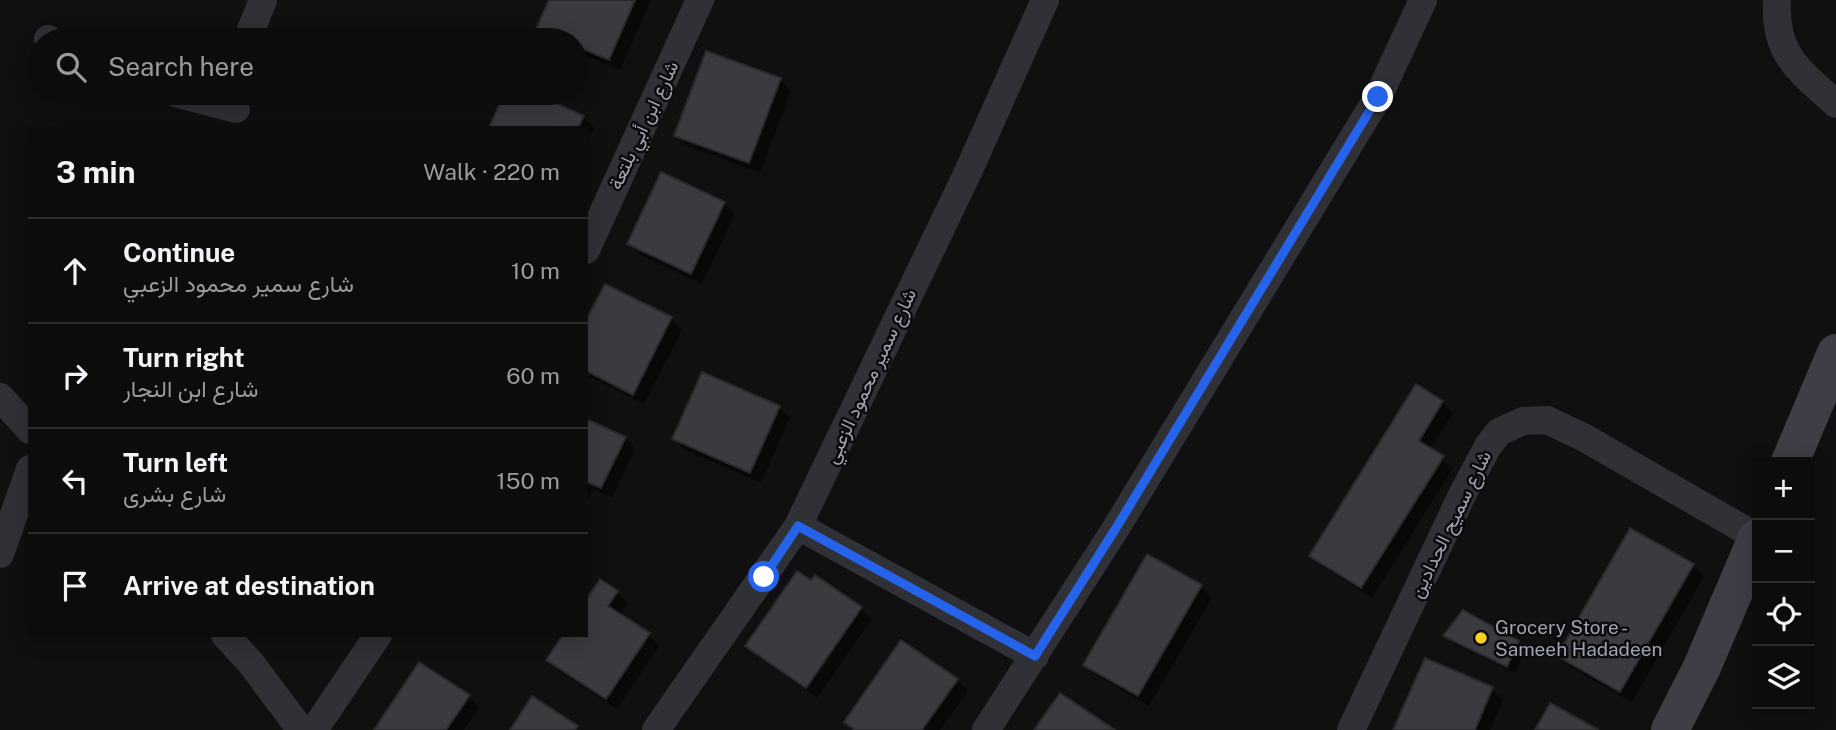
<!DOCTYPE html>
<meta charset="utf-8">
<style>
body{margin:0;font-family:"Public Sans",Vazirmatn,sans-serif;background:#151516;color:#f1f3f6}
.controls{position:absolute;right:21px;bottom:21px;display:grid;overflow:hidden;border-radius:0px;box-shadow:0 4px 18px #0003}
.controls button{width:63px;height:63px;display:grid;place-items:center;padding:0;border:0;border-bottom:2px solid #2c2c2e;background:#0c0c0d;color:#f1f3f6;font:35px sans-serif}
.stop{position:absolute;width:21px;height:21px;margin:-16px;border:5px solid #2563eb;border-radius:50%;background:#fff}
.stop.end{background:#2563eb;border-color:#fff;box-shadow:0 2px 7px #0008}
.list{margin:0;padding:0;list-style:none}
h2{display:flex;justify-content:space-between;align-items:center;height:91px;margin:0;padding:0 28px;font-size:30px}
h2 small{font-size:23px;font-weight:400;color:#9a9b9d}
.list li{display:grid;grid-template-columns:46px 1fr auto;gap:21px;align-items:center;box-sizing:border-box;height:105px;padding:0 28px;border-top:2px solid #2c2c2e}
.list b{display:block;font-size:26px;white-space:nowrap}
.list p{margin:0;font-size:23px;white-space:nowrap;color:#9a9b9d}
.list em{font-size:23px;font-style:normal;color:#9a9b9d}
.icon{flex:none;width:38px;height:38px;fill:none;stroke:currentColor;stroke-width:2;stroke-linecap:round;stroke-linejoin:round}
.map{position:relative;flex:none;width:1836px;height:730px;overflow:hidden}
.search{position:absolute;background:#0c0c0d;box-shadow:0 4px 18px #0003;left:28px;top:28px;width:560px;height:77px;display:flex;align-items:center;gap:18px;box-sizing:border-box;padding:0 24px;border-radius:38px;color:#9a9b9d;font-size:26px}
.panel{position:absolute;background:#0c0c0d;box-shadow:0 4px 18px #0003;left:28px;top:126px;width:560px;height:511px;border-radius:0px}
.map>svg:first-child{display:block}
.shadow{fill:#0007}
.building{fill:#3a3a3f;stroke:#2a292d;stroke-width:2}
.lines{fill:none;stroke-linecap:round;stroke-linejoin:round}
.street{stroke:#303136;stroke-width:28}
.secondary{stroke:#3e3f46;stroke-width:38}
.route{stroke:#2563eb;stroke-width:9}
.poi-dot{fill:#fbd11e;stroke:#0b0b0c;stroke-width:2.5}
.labels{text-anchor:middle;stroke-width:5;stroke-linejoin:round;paint-order:stroke}
.street-label{font-size:19px;fill:#a0a3b3;stroke:#0b0b0c}
.poi-label{font-size:19px;fill:#a0a3b3;stroke:#0b0b0c;text-anchor:start}
</style>
<div class="map">
<svg width="1836" height="730" viewBox="0 0 1836 730">
<rect width="100%" height="100%" fill="#101011"/>
<path class="shadow" d="M551,0h100l-31,70 -44,-19v-11h-25l-13,-12z
M780,80l11,11 -31,82 -73,-27 -11,-11z
M506,93h41l3,3 -2,6 35,15 11,11 -8,17v-17h-96z
M724,203l11,11 -33,70 -62,-29 -11,-11z
M605,286l66,33 11,11 -38,74 -58,-29v-51z
M1442,402l11,11 -23,37 23,18 -81,130 -50,-32 -11,-11z
M779,408l11,10 -29,65 -76,-33 -10,-11z
M586,420l39,18 10,11 -23,49 -19,-9 -7,15z
M1148,556l53,31 11,11 -63,108 -53,-31 -11,-11z
M1693,565l11,11 -72,126 -62,-35 -11,-11z
M816,577l45,32 11,10 -55,79 -59,-41 -11,-11z
M617,592l11,11 -8,13 29,19 10,11 -42,63 -58,-38 -11,-11 38,-25z
M1446,636l72,7 7,7 -10,23 -62,-30z
M1426,660l66,29 11,11 -13,30h-95z
M957,680l11,11 -28,39h-86l-8,-8z
M468,696l11,11 -15,23h-88z"/>
<path class="building" d="M549,0h86l-26,60 -33,-14v-6h-13l-27,-11z
M706,51l75,27 -32,85 -75,-27z
M504,93h32v1l48,22 -6,12h-89z
M661,172l64,30 -34,72 -64,-30z
M605,284l67,33 -39,78 -47,-24v-51z
M702,372l78,34 -30,67 -78,-34z
M1416,384l27,17 -24,40 25,15 -83,132 -52,-32z
M586,419l40,18 -25,51 -15,-6z
M1630,528l64,36 -74,128 -63,-36z
M1147,554l55,31 -64,111 -55,-31z
M797,571l14,9 4,-5 47,32 -56,81 -61,-42z
M600,579l18,12 -10,15 42,27 -44,66 -60,-39 17,-25h23v-35z
M1463,610l56,31 -12,26 -64,-31z
M901,640l57,39 -36,51h-67l-11,-8z
M1425,658l68,29 -18,43h-82z
M419,662l51,33 -24,35h-72z
M1060,693l55,37h-81z
M532,696l46,30 -3,4h-65z
M1550,703l49,27h-64z"/>
<g class="lines">
<path class="street" d="M1777,0c-3,55 22,70 59,104
M48,39l2,1
M247,40l16,-40
M175,93l61,16
M586,250l114,-250
M0,397l30,33
M798,526l237,130
M0,554l30,-85
M225,635l25,27 51,68
M314,730l64,-95
M656,730l142,-204 170,-354 77,-172
M986,730l130,-202 262,-431 45,-97
M1351,730l111,-235 26,-49 11,-14 24,-11 24,-1 36,17 174,100"/>
<path class="secondary" d="M1790,462l46,-109
M1670,730l32,-63 55,-129"/>
</g>
<g class="lines">
<path class="route" d="M764,577l34,-51 237,130 81,-128 262,-431"/>
</g>
<circle class="poi-dot" cx="1481" cy="638" r="7"/>
<g class="labels">
<g class="street-label">
<text transform="translate(643 125) rotate(-65)" y="7">شارع ابن أبي بلتعة</text>
<text transform="translate(870 376) rotate(-65)" y="7">شارع سمير محمود الزعبي</text>
<text transform="translate(1450 524) rotate(-64)" y="7">شارع سميح الحدادين</text>
</g>
<g class="poi-label">
<text x="1495" y="634">Grocery Store -<tspan x="1495" dy="22">Sameeh Hadadeen</tspan></text>
</g>
</g>
</svg>
<div class="controls">
<button>+</button>
<button>−</button>
<button><svg class="icon" aria-label="locate" viewBox="0 0 24 24"><circle cx="12" cy="12" r="6"/><path d="M12 2v4M12 18v4M2 12h4M18 12h4"/></svg></button>
<button><svg class="icon" aria-label="layers" viewBox="0 0 24 24"><path d="M12 4l9 5-9 5-9-5zM3 14l9 5 9-5"/></svg></button>
</div>
<div class="stop" style="left:764px;top:577px"></div>
<div class="stop end" style="left:1378px;top:97px"></div>
<div class="search"><svg class="icon" aria-label="search" viewBox="0 0 24 24"><circle cx="10" cy="10" r="6"/><path d="M15 15l6 6"/></svg>Search here</div>
<section class="panel">
<h2>3 min<small>Walk · 220 m</small></h2>
<ul class="list">
<li><svg class="icon" aria-label="ahead" viewBox="0 0 24 24"><path d="M12 20V5M6 11l6-6 6 6"/></svg><div><b>Continue</b><p>شارع سمير محمود الزعبي</p></div><em>10 m</em></li>
<li><svg class="icon" aria-label="right" viewBox="0 0 24 24"><path d="M7 20v-9h11M14 6l5 5-5 5"/></svg><div><b>Turn right</b><p>شارع ابن النجار</p></div><em>60 m</em></li>
<li><svg class="icon" aria-label="left" viewBox="0 0 24 24"><path d="M17 20v-9H6M10 6l-5 5 5 5"/></svg><div><b>Turn left</b><p>شارع بشرى</p></div><em>150 m</em></li>
<li><svg class="icon" aria-label="arrive" viewBox="0 0 24 24"><path d="M6 21V4h12l-3 4 3 4H6"/></svg><div><b>Arrive at destination</b></div></li>
</ul>
</section>
</div>
